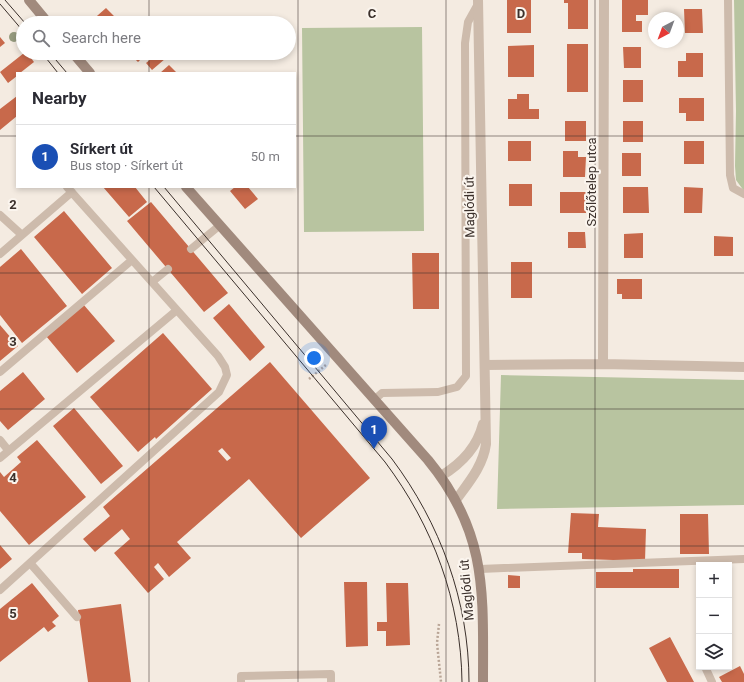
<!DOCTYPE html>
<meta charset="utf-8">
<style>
body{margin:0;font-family:Roboto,sans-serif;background:#f2f2f3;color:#2b2b33}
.controls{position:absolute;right:12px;bottom:12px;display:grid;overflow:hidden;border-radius:0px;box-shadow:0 2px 6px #0003}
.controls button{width:36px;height:36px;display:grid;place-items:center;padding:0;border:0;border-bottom:1px solid #e1e1e2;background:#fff;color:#2b2b33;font:20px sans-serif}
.compass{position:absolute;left:648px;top:12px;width:36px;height:36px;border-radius:50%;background:#fff;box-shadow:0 2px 6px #0003;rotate:221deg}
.you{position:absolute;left:314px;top:358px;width:14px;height:14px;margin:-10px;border:3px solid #fff;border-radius:50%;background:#1a73e8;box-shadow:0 0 0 6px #1a73e833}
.badge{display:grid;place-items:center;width:26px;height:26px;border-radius:50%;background:#2563eb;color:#fff;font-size:13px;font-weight:700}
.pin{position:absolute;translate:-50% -33px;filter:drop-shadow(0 1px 2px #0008)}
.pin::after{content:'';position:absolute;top:21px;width:14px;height:12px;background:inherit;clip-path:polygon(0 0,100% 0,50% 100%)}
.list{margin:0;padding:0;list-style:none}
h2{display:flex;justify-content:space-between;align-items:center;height:52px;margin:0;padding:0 16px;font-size:17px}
h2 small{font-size:13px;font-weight:400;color:#7c7c81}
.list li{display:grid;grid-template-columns:26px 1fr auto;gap:12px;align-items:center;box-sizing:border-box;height:64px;padding:0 16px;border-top:1px solid #e1e1e2}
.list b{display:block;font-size:15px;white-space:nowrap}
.list p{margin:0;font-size:13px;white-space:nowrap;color:#7c7c81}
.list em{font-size:13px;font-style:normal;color:#7c7c81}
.icon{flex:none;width:22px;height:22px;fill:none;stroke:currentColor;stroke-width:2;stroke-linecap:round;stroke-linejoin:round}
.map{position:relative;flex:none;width:744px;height:682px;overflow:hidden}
.search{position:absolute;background:#fff;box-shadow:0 2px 6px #0003;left:16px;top:16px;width:280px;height:44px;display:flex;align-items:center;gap:10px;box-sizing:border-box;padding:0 14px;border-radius:22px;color:#7c7c81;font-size:15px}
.panel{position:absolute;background:#fff;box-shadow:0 2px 6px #0003;left:16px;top:72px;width:280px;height:116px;border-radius:0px}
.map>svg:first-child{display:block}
.green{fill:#b8c4a0}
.building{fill:#c8694b;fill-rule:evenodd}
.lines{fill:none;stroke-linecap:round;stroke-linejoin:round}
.path{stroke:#b9a596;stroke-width:2.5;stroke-dasharray:2 2;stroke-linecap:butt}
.lane{stroke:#cdbbac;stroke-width:8}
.street{stroke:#cdbbac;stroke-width:10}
.secondary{stroke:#a18a7d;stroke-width:10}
.tram{stroke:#3b302b;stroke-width:1}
.tree{fill:#969b7f}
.grid{fill:none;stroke:#3b302b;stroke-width:1;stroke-opacity:0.55}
.labels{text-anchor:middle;stroke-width:4;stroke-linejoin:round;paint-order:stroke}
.street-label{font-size:13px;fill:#3b302b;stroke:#fbf5ee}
.grid-label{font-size:13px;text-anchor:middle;font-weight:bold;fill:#3b302b;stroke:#fbf5ee;stroke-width:4;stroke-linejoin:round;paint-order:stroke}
</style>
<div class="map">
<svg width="744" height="682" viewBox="0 0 744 682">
<rect width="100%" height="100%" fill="#f4ebe1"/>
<path class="green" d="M734,0h10v191l-8,-11 -1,-14 1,-55z
M422,27l2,204 -120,1 -2,-204z
M501,375l243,5v125l-247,4z"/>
<path class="building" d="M507,0h24v33h-24z
M564,0h24v29h-20v-26h-4z
M622,0h26v15h-12v6h6v11h-20z
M106,8l9,9 -7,6h-19z
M684,9h18l1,24h-18z
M0,37l5,6 -5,4z
M567,44h21v48h-21z
M534,45v32h-26v-31z
M623,47h18v21h-17z
M24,53h3l7,9 -14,11h-3v3l-9,7 -8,-11z
M129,53h18l-9,9z
M158,53h14l-20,17 -6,-7z
M686,53h17v24h-25v-16h8z
M169,65l8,8h-17z
M623,80h20v22h-20z
M517,94h12v15h10v10h-31v-20h9z
M17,96v20l-17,14v-21z
M679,98h25v23h-18v-8h-7z
M565,121h21v20h-21z
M623,121h20v21h-20z
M508,141h23v20h-23z
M684,141h20v23h-20z
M563,151h15v6h8l-1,20h-22z
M622,153h19v23h-19z
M509,184h23v22h-23z
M103,187h32l12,15 -18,15z
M235,187h13l10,12 -13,10 -15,-18z
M623,187h25l1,26h-26z
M684,187l19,1 -1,25h-18z
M560,192h26v21h-26z
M151,202l77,91 -24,19 -77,-91z
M64,211l48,57 -30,26 -48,-57z
M568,232h17l1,16h-18z
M643,233v25h-19v-24z
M714,236l19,1v19h-19z
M21,249l46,57 -45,37 -22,-28v-48z
M412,253h27v56h-26z
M511,262h21v36h-21z
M617,279h25v20h-20v-5h-5z
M83,304l32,37 -38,32 -31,-37z
M229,304l36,43 -15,14 -37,-43z
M0,325l18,21 -18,15z
M163,333l49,56 -56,50 -1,-2 -17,15 -48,-55z
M270,362l100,116 -69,60 -52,-59 -72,63 14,16 -22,19 -11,-14 -4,4 10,12 -16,14 -34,-40 16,-14 -8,-10 -27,23 -12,-13 27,-23 -7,-9zM222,448l9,10 -4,3 -9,-10z
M23,372l22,27 -37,31 -8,-9v-30z
M74,408l49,58 -22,18 -48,-58z
M37,440l49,57 -57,48 -29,-34v-39l4,5 17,-15 -4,-5z
M571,513l28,1 -1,13 48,2 -1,32 -63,-2v-6h-14z
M680,514h28l1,40h-29z
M0,545l12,14 -12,10z
M633,569h46v19h-83v-16h37z
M508,575l12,1v12h-12z
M344,582h23l1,64 -22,1z
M32,583l27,33 -7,6 4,4 -8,6 -4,-5 -44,35v-53z
M386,583h22l2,62 -24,1v-15h-9v-9h10z
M121,604l10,78h-43l-10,-72z
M670,637l24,45h-27l-18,-34z
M740,666l4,8v8h-22l-3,-5z"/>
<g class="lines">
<path class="path" d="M309,379l18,-15
M439,624l-2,19 4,39"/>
<path class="lane" d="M728,0l2,175 3,13 11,6
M0,215l22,20
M191,249l28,-23
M0,254l72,-62
M152,282l16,-13
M0,372l132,-112
M374,400l8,-7 56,-1 19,-5 9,-11 -1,-333 3,-21 10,-18
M0,440l8,10
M0,458l177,-148
M30,563l47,54
M480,569l264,-10
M0,590l219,-198 8,-17 -2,-8 -7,-11 -151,-169
M706,669l6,13
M241,682v-6l90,-2v8"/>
<path class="street" d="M603,364l1,-364
M485,365l118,-1 141,3
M441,476c20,-12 36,-28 42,-52
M456,500c13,-18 27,-34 30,-56l-8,-444"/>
<path class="secondary" d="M29,0l19,23
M73,53l17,20
M186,187l242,273c60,73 55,133 55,222"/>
<path class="tram" d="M5,0l20,23
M0,4l23,27
M42,53l16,20
M50,53l17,20
M154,187l231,275c48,64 76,139 77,220
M164,187l228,272c48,64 77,142 77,223"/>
</g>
<circle class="tree" cx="14" cy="37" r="5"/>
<path class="grid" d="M149,0v23M298,0v682M446,0v682M595,0v682M149,53v20M0,136h17M295,136h449M149,187v495M0,273h744M0,409h744M0,546h744"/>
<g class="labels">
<g class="street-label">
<text transform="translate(591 182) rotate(-90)" y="5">Szőlőtelep utca</text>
<text transform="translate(469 207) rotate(-91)" y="5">Maglódi út</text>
<text transform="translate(466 590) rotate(-95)" y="5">Maglódi út</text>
</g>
</g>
<g class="grid-label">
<text x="372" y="18">C</text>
<text x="521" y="18">D</text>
<text x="13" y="209">2</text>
<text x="13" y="346">3</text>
<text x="13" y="482">4</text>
<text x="13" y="618">5</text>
</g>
</svg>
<div class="controls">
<button>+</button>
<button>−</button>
<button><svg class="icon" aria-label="layers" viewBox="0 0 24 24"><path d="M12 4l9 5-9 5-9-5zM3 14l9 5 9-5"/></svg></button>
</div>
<svg class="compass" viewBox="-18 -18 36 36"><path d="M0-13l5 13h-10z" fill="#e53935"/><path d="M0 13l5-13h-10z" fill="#7c7c81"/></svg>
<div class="you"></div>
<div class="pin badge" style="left:374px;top:449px;background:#1a4fb4">1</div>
<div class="search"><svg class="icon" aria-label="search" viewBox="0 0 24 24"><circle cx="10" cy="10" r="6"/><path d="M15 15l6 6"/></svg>Search here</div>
<section class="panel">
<h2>Nearby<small></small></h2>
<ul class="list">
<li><span class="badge" style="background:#1a4fb4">1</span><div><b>Sírkert út</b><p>Bus stop · Sírkert út</p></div><em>50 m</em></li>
</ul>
</section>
</div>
